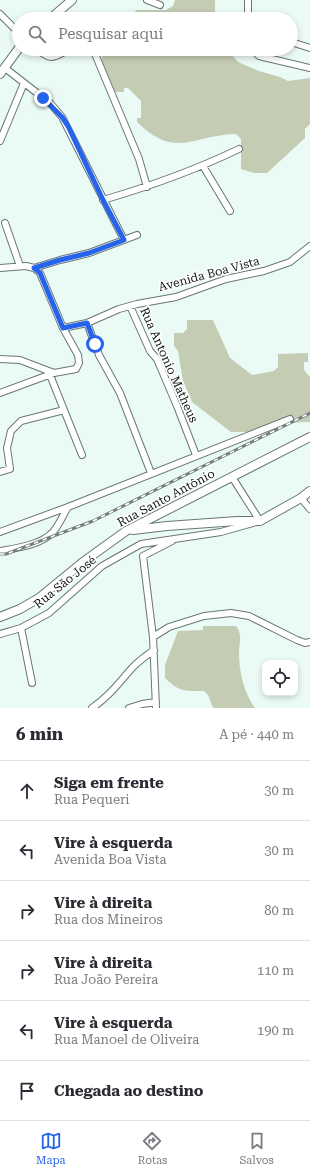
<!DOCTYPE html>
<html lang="pt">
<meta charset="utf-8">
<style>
body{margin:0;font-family:"Roboto Serif",serif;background:#f2f2f3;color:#2b2b33}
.controls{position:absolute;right:12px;bottom:12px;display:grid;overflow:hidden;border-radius:8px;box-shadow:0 2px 6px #0003}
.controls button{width:36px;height:36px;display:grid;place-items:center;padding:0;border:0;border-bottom:1px solid #e1e1e2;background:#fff;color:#2b2b33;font:20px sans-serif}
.stop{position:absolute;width:12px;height:12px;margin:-9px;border:3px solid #2563eb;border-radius:50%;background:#fff}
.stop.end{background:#2563eb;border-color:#fff;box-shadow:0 1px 4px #0008}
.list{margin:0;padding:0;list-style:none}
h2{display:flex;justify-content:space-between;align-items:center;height:52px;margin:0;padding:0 16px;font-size:17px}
h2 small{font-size:13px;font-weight:400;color:#7c7c81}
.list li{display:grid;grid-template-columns:26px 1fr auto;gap:12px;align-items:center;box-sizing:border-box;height:60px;padding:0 16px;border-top:1px solid #e1e1e2}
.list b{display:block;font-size:15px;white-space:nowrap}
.list p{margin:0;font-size:13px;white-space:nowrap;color:#7c7c81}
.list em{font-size:13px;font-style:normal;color:#7c7c81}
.icon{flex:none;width:22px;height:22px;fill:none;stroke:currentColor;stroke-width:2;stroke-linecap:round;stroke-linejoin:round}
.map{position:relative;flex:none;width:310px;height:708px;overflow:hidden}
.search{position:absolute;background:#fff;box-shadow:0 2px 6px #0003;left:12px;right:12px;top:12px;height:44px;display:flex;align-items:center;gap:10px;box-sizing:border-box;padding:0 14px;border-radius:22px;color:#7c7c81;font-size:15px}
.sheet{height:412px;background:#fff}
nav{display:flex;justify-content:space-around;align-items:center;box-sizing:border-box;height:56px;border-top:1px solid #e1e1e2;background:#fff;font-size:11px;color:#7c7c81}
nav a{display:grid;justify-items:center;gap:2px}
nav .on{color:#2563eb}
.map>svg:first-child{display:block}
.green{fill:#c4ccb4}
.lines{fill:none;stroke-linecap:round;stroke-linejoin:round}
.street-casing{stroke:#697773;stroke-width:8}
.secondary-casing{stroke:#697773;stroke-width:10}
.street{stroke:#fff;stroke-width:6}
.secondary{stroke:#fff;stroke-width:8}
.rail-casing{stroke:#747f7b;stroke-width:3}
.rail{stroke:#fff;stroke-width:1.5;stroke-dasharray:4.5;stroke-linecap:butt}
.route{stroke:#2563eb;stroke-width:5}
.labels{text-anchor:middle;stroke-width:3.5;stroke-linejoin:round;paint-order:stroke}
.street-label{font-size:12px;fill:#111715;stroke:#fff}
</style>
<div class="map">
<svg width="310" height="708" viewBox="0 0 310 708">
<rect width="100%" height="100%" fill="#eafaf5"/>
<path class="green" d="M175,0h40v19h-84l5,-9h30l7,-4z
M102,49h125l11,13 21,9 21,6 8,4 22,-3v46l-5,5v9l-38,35h-13l-13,-4v-30l-5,-5c-44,1 -60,26 -99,-12v-4h4v-17l-13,-13h-4v4h-13l-9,-30z
M187,320h26l17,38 22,17 22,-4 4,-4v-13l30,-1v9h-4v8l6,7v45l-36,1 -21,9h-22l-39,-30 -9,-21 -5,-30 -4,-5v-13h9l4,-4z
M203,626h33c7,9 3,16 3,27 0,19 5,40 16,55h-42l-5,-13 -4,-4c-19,0 -25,1 -39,-13v-13l13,-34 25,-1z"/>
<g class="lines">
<g class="street-casing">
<path id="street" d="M147,0l13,5
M0,14l19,19
M248,19v-19
M291,42l19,6
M37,49c15,13 17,8 33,0
M93,49l46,110 8,28
M252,49l7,7 51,12
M5,68l45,35 12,14 62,123
M0,141l24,-58
M203,166l27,45
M103,200c48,-14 90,-29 136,-51
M5,223l15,43
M0,268l26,-2 8,2 26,-8 29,-7 48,-18
M130,306l20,45 7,8 20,47 19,49
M87,323l12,32 21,38 31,80
M63,328l24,-5 32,-14 18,-5 39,-7 50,-18 38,-8 26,-9 20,-16
M0,359l20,1 34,13
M50,375l32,80
M0,393l54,-20 22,-4 3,-6 -1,-8 -15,-27 -23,-55 -6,-5
M0,472l10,-3 -3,-21 4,-17 10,-10 43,-11
M301,498l9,11
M0,532l68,-25 222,-88
M0,551c17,-3 41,-6 53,-19 6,-7 10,-17 15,-25
M21,628l11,55
M0,634l21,-6 28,-15 53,-47 39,-22 80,-12 39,-11 -28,-44
M153,637l-10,-81 29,-15
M92,708c19,-13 27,-26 42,-42 6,-6 13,-11 20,-16
M129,708l13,-4 14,-2
M156,708l-3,-71 16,-10 35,-11 27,-3 18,3 48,24 8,3 5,-1"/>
</g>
<g class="secondary-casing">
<path id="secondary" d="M50,19l22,-19
M0,74l19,-26
M133,530l34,-4 70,-5h23l41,-23 9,-7
M0,617l20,-8 19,-11 44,-36 43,-31 184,-94"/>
</g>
<use href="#street" class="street"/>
<use href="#secondary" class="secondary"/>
<g class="rail-casing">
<path id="rail" d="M0,554h6l87,-33 217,-108"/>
</g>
<use href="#rail" class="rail"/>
</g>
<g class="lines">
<path class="route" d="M43,98l19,19 6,9 35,74 21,40 -35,13 -29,7 -26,8 6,5 23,55 24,-5 8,21"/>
</g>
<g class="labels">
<g class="street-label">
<text transform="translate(209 274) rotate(-15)" y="4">Avenida Boa Vista</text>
<text transform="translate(169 365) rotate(66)" y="4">Rua Antonio Matheus</text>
<text transform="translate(166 498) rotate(-28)" y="4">Rua Santo Antônio</text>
<text transform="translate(65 582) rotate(-39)" y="4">Rua São José</text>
</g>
</g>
</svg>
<div class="controls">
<button><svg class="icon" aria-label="locate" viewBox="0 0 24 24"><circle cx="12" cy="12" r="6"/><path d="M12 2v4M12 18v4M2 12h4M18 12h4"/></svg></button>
</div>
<div class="stop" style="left:95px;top:344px"></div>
<div class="stop end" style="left:43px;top:98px"></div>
<div class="search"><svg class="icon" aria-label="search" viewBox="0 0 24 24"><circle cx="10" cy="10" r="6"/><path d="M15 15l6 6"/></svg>Pesquisar aqui</div>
</div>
<section class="sheet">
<h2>6 min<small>A pé · 440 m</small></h2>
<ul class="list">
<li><svg class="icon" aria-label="ahead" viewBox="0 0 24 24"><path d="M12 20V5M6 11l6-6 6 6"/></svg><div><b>Siga em frente</b><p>Rua Pequeri</p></div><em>30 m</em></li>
<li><svg class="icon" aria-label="left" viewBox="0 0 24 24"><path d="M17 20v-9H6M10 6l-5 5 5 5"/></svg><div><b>Vire à esquerda</b><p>Avenida Boa Vista</p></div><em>30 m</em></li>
<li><svg class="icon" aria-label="right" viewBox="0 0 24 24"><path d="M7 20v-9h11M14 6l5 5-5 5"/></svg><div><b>Vire à direita</b><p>Rua dos Mineiros</p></div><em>80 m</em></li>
<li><svg class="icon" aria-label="right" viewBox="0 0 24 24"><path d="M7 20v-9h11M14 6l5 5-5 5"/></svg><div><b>Vire à direita</b><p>Rua João Pereira</p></div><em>110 m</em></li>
<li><svg class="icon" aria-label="left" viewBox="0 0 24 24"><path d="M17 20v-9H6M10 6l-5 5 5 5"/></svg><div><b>Vire à esquerda</b><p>Rua Manoel de Oliveira</p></div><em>190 m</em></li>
<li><svg class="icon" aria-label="arrive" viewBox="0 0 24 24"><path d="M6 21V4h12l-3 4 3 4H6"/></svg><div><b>Chegada ao destino</b></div></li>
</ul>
</section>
<nav>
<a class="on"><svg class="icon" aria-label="map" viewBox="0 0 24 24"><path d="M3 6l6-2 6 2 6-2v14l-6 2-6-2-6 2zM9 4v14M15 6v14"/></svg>Mapa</a>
<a><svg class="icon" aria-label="directions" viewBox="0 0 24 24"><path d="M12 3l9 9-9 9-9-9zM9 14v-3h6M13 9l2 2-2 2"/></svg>Rotas</a>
<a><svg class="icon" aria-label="saved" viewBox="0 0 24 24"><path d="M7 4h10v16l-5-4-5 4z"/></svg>Salvos</a>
</nav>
